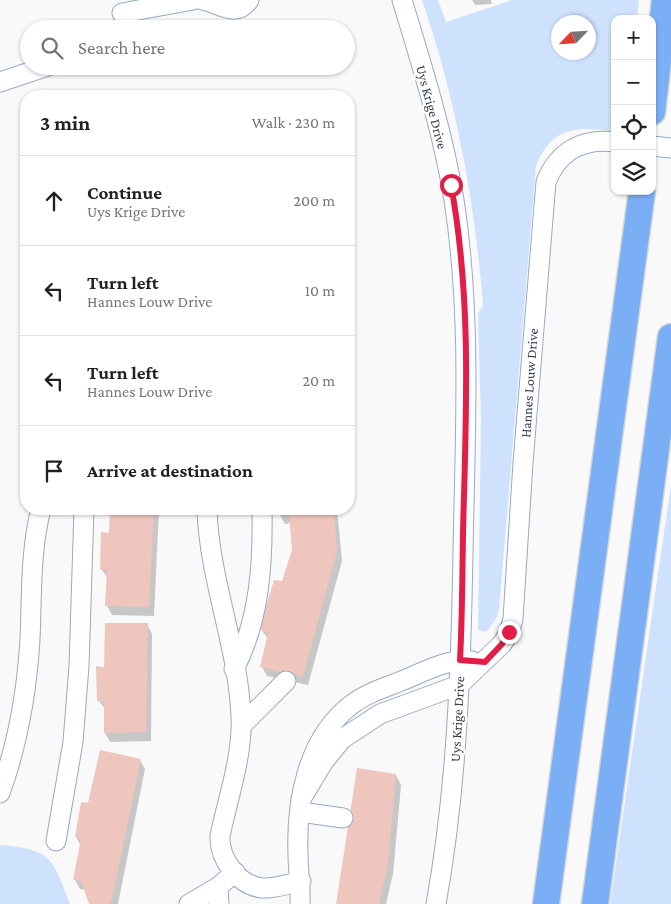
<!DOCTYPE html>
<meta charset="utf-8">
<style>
body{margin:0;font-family:"Crimson Pro",serif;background:#f2f2f2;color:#202124}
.controls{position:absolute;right:15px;top:15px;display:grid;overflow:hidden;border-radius:10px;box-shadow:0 1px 4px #0004}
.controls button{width:45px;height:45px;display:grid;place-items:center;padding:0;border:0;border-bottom:1px solid #e0e0e0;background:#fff;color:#202124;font:25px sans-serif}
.compass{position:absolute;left:551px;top:15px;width:45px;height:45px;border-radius:50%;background:#fff;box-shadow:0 1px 4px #0004;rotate:245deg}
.stop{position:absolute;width:15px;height:15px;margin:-11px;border:4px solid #e11d48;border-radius:50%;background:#fff}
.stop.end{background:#e11d48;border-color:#fff;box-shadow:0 1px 5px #0008}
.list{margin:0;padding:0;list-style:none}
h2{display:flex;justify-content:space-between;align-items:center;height:65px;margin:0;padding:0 20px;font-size:21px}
h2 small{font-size:16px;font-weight:400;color:#757577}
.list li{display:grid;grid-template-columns:32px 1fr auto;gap:15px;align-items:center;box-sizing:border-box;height:90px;padding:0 20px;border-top:1px solid #e0e0e0}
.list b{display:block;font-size:19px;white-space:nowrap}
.list p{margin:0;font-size:16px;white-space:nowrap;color:#757577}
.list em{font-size:16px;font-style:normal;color:#757577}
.icon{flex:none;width:28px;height:28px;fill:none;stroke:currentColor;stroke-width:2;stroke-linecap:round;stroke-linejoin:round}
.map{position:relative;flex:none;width:671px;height:904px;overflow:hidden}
.search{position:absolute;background:#fff;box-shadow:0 1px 4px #0004;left:20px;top:20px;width:335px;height:55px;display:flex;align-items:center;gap:12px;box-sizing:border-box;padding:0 18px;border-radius:28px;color:#757577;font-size:19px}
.panel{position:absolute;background:#fff;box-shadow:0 1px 4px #0004;left:20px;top:90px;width:335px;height:425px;border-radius:20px}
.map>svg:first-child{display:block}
.green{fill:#cee2fd;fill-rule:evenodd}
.shadow{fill:#0003}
.building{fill:#efc6bd}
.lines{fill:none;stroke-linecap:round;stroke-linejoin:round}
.minor-casing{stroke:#95aac7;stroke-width:21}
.highway-casing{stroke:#d2d4d7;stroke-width:29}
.minor{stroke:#fff;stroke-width:19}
.highway{stroke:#7baff5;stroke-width:26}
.route{stroke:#e11d48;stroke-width:6}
.labels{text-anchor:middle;stroke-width:5;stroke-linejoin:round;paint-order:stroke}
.street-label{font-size:14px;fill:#343d49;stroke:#fff}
</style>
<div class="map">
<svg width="671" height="904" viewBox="0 0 671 904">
<rect width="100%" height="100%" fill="#f9f9f9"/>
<path class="green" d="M422,0h16l8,22 66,-22h127l-2,19h-22v113c-38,-6 -62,-6 -79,33l-37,445 -3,9 -10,13 -8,-2 3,-208 -3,-109 5,-7c-8,-104 -27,-207 -61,-306zM588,22v30h-30v-30z
M671,485v419h-61z
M0,845c51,4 53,13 70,59h-70z"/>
<path class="shadow" d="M472,0h19l1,4 -17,1z
M112,509h47l-5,107 -42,-1 -5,-9 1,-28 -7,-9 10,-35z
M280,509h57l5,52 -34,124 -41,-9 -5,-9 6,-28 -8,-11 23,-45 10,-33 -2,-27 -6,1 -5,-9z
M147,624l5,10 -1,107 -41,1 -5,-9 1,-23 -8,-10z
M140,760l5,9 -27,135h-28l-5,-14 -5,-1 -5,-9 6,-34 -5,-9 13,-32z
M396,775l5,10 -8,89 -7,30h-48z"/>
<path class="building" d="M110,509h44l-5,98 -44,-1 2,-37 -7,1 1,-38 8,1z
M279,509h55l3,42 -34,126 -43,-10 8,-34 -9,-4 15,-49 8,1 10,-31 -3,-36 -10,1z
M105,623h43l-2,109 -42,1v-32h-7l-1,-35 8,1z
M100,750l41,9 -29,140 -2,5h-21l-8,-23 -8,-1 8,-41 -6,-2 6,-35 7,1z
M357,768l39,6 -8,90 -9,40h-43z"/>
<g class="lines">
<g class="minor-casing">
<path id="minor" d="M202,0c17,3 34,19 47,0
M402,0c20,66 41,132 52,200 18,117 11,234 9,352 -2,118 -6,236 -27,352
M122,13l71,-13
M0,82l48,-16
M652,146l19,2
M207,509c2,70 31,136 34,207 2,40 -13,81 -21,120 -1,23 18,49 42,52 13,1 27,-4 39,-7
M234,669c26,-49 29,-107 28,-160
M241,726l45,-45
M0,793c18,-50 27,-102 30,-154 2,-44 0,-87 11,-130
M301,799l23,-38 18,-22 38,-25 79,-29 43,-41 7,-11 4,-14 10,-156 23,-281c12,-31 37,-44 69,-40
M300,812l43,6
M56,841l17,-99 6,-76 5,-157
M189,904l29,-17
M219,904l-1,-17 17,-15
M300,904c1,-17 -2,-33 -2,-50 -2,-52 9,-115 53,-149 14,-11 32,-17 48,-23 23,-9 48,-24 73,-21"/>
</g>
<g class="highway-casing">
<path id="highway" d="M652,112l13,-112
M546,904l96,-713
M595,904l76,-567"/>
</g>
<use href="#minor" class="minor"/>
<use href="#highway" class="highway"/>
</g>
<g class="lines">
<path class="route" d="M451,185c19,103 16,207 13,311 -2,55 -1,109 -4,164l25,2 17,-18 7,-12"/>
</g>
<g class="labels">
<g class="street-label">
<text transform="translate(432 107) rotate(75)" y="5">Uys Krige Drive</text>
<text transform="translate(529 383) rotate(-86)" y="5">Hannes Louw Drive</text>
<text transform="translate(457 719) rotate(-87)" y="5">Uys Krige Drive</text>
</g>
</g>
</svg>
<div class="controls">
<button>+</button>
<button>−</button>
<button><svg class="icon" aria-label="locate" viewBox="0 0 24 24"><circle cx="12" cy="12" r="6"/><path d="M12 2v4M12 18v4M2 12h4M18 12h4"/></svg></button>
<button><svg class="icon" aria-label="layers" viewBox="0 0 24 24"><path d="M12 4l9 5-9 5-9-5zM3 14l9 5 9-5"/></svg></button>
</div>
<svg class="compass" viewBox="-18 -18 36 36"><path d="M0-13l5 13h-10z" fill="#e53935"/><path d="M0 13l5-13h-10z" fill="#757577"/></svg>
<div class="stop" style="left:451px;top:185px"></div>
<div class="stop end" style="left:509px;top:632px"></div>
<div class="search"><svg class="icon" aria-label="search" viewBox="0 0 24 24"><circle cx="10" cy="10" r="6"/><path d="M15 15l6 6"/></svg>Search here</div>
<section class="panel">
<h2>3 min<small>Walk · 230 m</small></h2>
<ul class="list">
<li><svg class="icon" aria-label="ahead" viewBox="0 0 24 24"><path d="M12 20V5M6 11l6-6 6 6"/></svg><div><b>Continue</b><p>Uys Krige Drive</p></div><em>200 m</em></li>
<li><svg class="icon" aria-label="left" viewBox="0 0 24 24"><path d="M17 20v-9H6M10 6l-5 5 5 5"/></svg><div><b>Turn left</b><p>Hannes Louw Drive</p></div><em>10 m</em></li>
<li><svg class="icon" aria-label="left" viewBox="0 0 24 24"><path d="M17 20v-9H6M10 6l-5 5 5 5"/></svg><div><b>Turn left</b><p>Hannes Louw Drive</p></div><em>20 m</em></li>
<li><svg class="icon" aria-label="arrive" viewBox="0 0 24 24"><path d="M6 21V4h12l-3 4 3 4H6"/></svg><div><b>Arrive at destination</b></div></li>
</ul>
</section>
</div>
